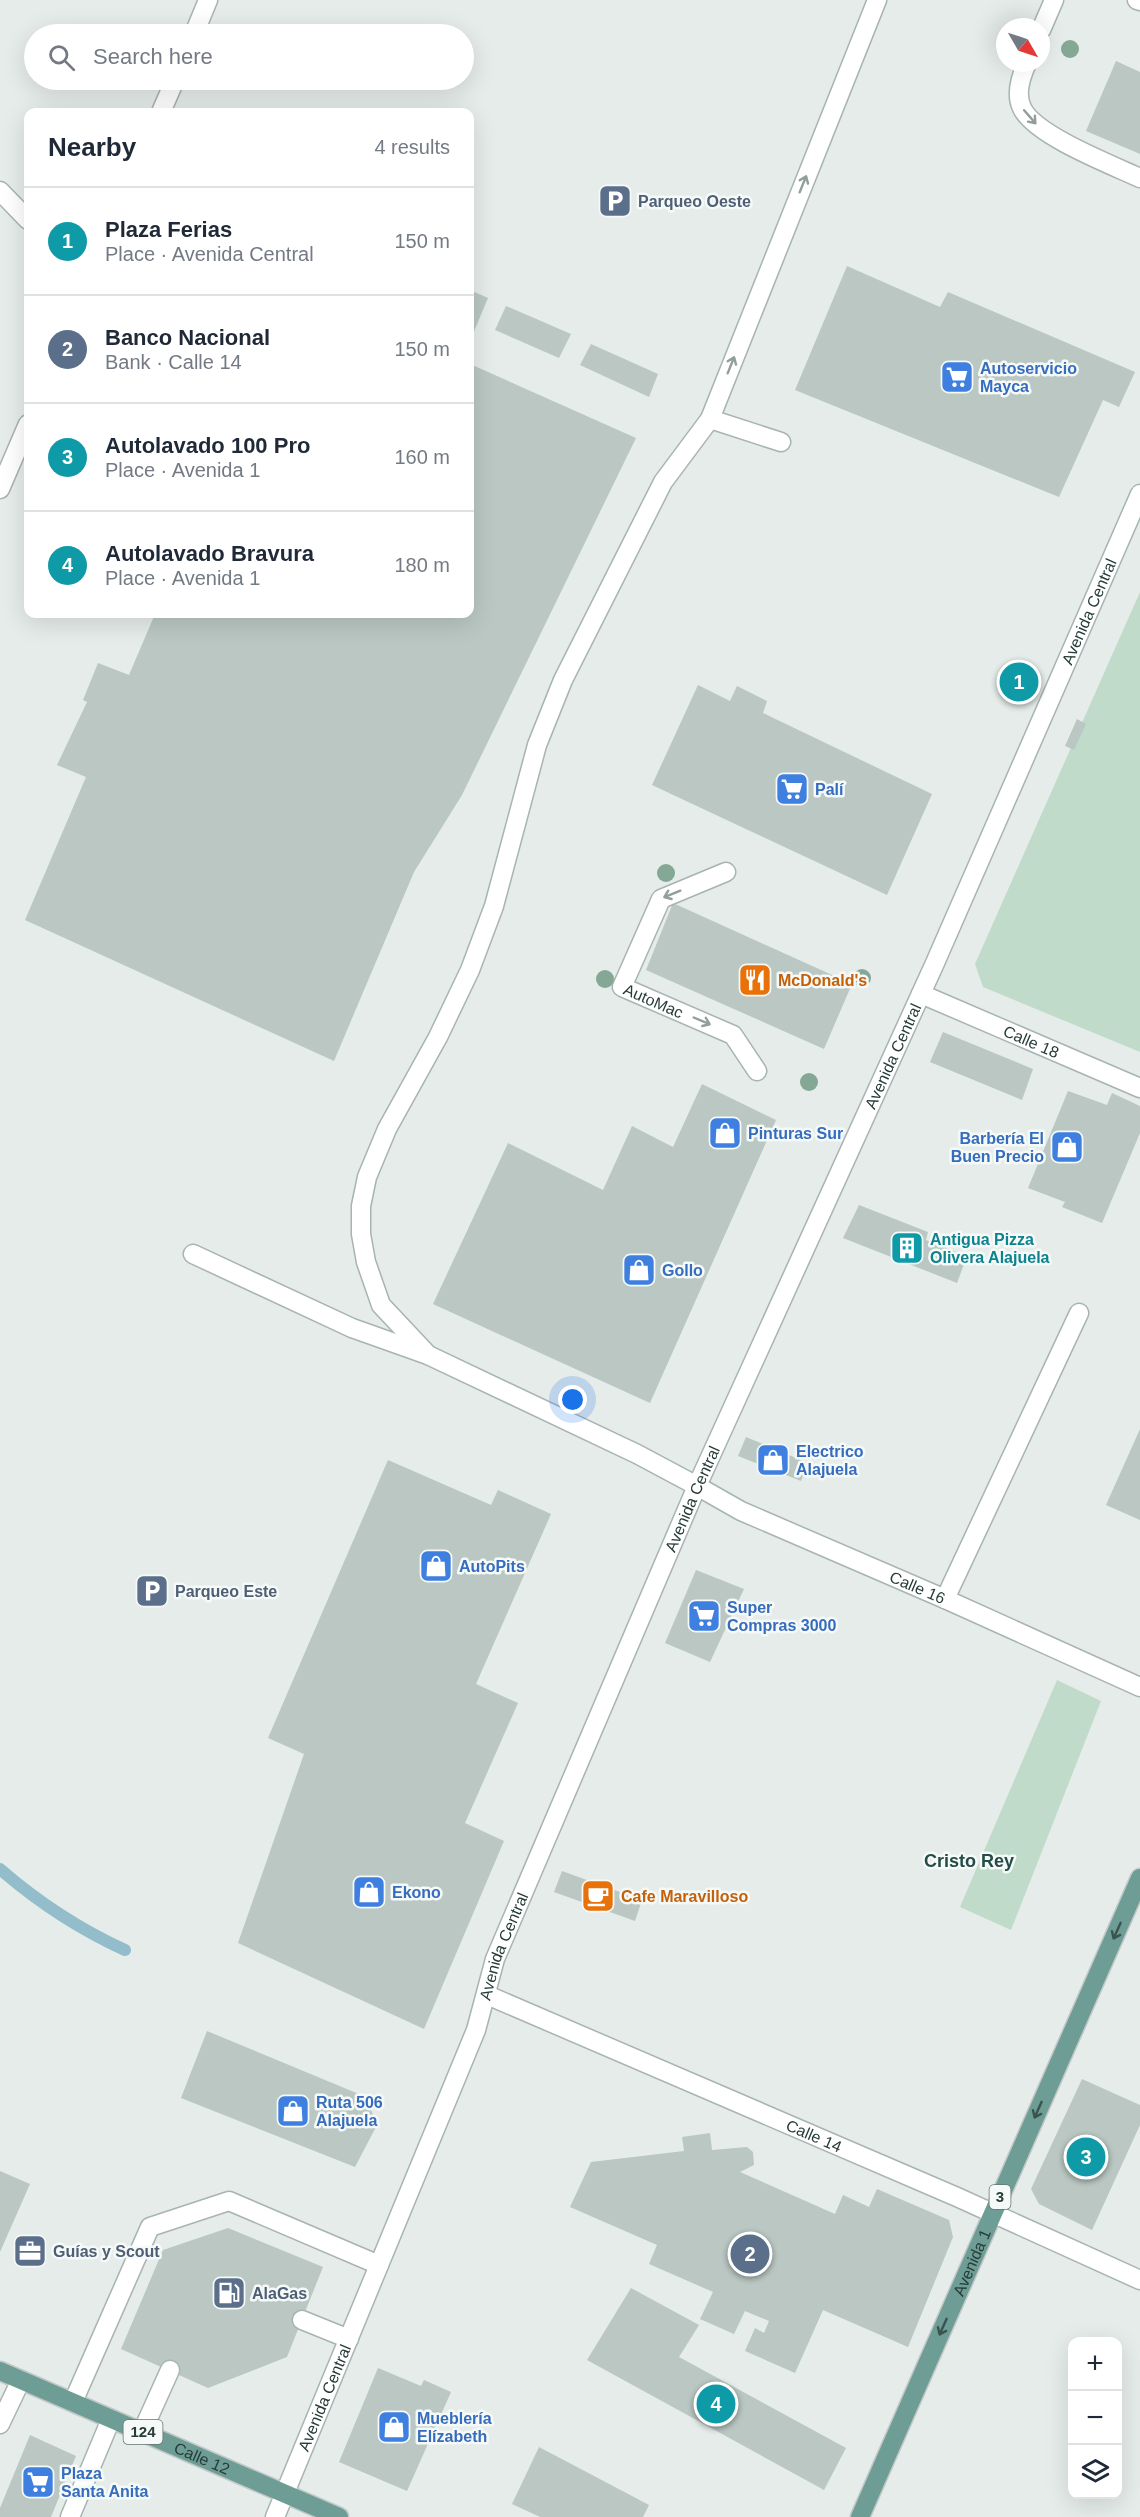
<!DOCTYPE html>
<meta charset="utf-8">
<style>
body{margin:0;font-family:Helvetica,sans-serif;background:#f6f6f7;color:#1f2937}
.controls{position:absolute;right:18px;bottom:18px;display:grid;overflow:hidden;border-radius:12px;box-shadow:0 6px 24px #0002}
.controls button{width:54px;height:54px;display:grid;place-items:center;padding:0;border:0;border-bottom:2px solid #e0e1e3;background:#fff;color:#1f2937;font:30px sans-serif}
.compass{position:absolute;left:996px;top:18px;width:54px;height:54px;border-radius:50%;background:#fff;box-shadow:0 6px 24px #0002;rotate:129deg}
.you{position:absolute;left:573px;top:1400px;width:21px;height:21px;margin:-15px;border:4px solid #fff;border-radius:50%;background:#1a73e8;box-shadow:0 0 0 9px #1a73e833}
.badge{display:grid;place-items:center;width:39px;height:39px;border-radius:50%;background:#785a4f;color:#fff;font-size:20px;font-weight:700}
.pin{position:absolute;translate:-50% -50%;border:3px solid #fff;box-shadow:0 2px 6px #0006}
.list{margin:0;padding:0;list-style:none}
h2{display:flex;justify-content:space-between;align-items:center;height:78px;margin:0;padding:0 24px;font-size:26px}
h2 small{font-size:20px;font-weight:400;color:#747a83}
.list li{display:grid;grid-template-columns:39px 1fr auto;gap:18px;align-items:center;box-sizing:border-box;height:108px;padding:0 24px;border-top:2px solid #e0e1e3}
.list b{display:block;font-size:22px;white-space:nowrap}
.list p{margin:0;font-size:20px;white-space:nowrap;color:#747a83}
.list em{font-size:20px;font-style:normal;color:#747a83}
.icon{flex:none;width:33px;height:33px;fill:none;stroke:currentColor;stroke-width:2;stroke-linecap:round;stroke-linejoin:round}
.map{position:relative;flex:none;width:1140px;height:2517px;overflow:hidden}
.search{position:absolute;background:#fff;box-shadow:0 6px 24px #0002;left:24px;top:24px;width:450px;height:66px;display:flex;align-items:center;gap:15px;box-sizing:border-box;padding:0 21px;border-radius:33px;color:#747a83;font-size:22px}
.panel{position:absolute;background:#fff;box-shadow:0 6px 24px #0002;left:24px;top:108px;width:450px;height:510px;border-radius:12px}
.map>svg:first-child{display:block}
.green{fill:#c0dbca}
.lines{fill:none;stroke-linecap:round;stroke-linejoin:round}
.stream{stroke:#93bdcb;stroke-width:12}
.building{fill:#bac7c3}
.service-casing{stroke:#a8b4b1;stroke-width:21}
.minor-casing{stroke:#a8b4b1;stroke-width:21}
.tertiary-casing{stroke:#a8b4b1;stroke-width:21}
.primary-casing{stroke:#c2c8c8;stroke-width:21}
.service{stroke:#fff;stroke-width:18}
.minor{stroke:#fff;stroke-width:18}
.tertiary{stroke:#fff;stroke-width:18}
.primary{stroke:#6e9d96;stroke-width:18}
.tree{fill:#84a796}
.oneway{stroke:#929e9c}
.oneway2{stroke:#385450}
.labels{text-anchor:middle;stroke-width:5;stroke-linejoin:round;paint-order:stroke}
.shield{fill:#f5f9f7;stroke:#647572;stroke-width:1.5}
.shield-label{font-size:15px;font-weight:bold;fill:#263c39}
.service-label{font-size:16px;font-weight:bold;fill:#4e5e75;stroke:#f5f9f7;text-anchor:start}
.shop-label{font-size:16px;font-weight:bold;fill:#366cbe;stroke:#f5f9f7;text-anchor:start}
.street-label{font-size:16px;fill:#263c39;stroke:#f5f9f7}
.food-label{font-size:16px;font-weight:bold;fill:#c56008;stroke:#f5f9f7;text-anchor:start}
.culture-label{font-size:16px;font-weight:bold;fill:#0d838f;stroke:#f5f9f7;text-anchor:start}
.neighbourhood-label{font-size:18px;font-weight:bold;fill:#244d47;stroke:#f5f9f7}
</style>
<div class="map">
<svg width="1140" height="2517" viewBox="0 0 1140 2517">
<rect width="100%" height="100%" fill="#e5ecea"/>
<path class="green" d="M1140,592v460l-157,-65 -8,-23z
M1057,1680l44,21 -90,229 -51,-23z"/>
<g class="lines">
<path class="stream" d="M0,1869c38,33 79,60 125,81"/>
</g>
<path class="building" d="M1116,61l24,11v82l-54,-23z
M847,266l93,41 8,-15 187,80 -16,35 -16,-7 -44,97 -264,-107z
M470,290l18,8 -18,43z
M506,306l65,28 -12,24 -64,-28z
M591,344l67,30 -9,23 -69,-32z
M470,364l166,74 -174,357 -48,77 -80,189 -309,-141 61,-143 -29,-12 30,-63 -4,-2 15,-37 31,12 26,-61h315z
M1018,666l14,6 -12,25 -13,-6z
M698,685l32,16 7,-15 30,15 -4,12 169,81 -45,101 -235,-110z
M1077,719l9,5 -12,26 -9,-4z
M673,903l179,81 -28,65 -178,-79z
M943,1032l90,37 -11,31 -92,-38z
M702,1084l74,36 -126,283 -217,-99 75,-161 95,47 29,-64 41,21z
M1068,1091l39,14 5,-12 28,13v27l-38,90 -40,-16 3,-5 -37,-14z
M859,1205l69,27 -2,8 41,16 -10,27 -114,-45z
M1140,1429v91l-34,-15z
M746,1437l62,26 -7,18 -63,-25z
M388,1460l103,45 7,-15 53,24 -75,170 42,19 -53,120 39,18 -80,188 -186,-86 66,-189 -36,-16z
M696,1570l48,19 -34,73 -45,-19z
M562,1871l80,29 -7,21 -81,-29z
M207,2031l159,66 11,28 -22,42 -174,-69z
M1082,2079l58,26v20l-48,105 -53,-26 -8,-15z
M710,2133l2,17 35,-3 6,5 1,13 -14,7 95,42 8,-19 26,12 8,-18 72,31 4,17 -45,110 -85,-37 -28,63 -50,-22 10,-23 9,5 5,-12 -24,-10 -11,23 -34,-15 13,-27 -64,-28 8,-19 -87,-38 21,-45 93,-11 -2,-14z
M0,2171l30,13 -30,68z
M228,2228l95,39 -36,90 -79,31 -87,-39 42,-99z
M631,2288l68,37 -20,32 167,91 -22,42 -237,-130z
M378,2368l43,18 3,-6 27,12 -44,99 -68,-29z
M30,2435l46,21 -25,61h-51v-9z
M539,2447l110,58 -6,12h-103l-28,-13z"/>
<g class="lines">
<g class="service-casing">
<g id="service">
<path d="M1137,0l3,1"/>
<path d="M1041,30l13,-30"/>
<path d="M1027,63c-6,13 -12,31 -5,45 12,27 90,57 118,70"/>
<path d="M710,419l71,23"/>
<path id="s1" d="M726,872l-65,27 -39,88 111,48 24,36"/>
<path d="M193,1254l159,74 76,27 209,99 60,32"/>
<path d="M428,1355l-47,-50 -15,-43 -5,-28v-28l6,-29 20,-48 51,-92 32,-67 24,-64 43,-161 26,-65 100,-198 47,-63 167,-419"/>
<path d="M945,1599l134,-286"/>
<path d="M302,2320l47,19"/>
<path d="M73,2402l77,-175 79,-26 150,64"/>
<path d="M0,2424l21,-44"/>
<path d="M142,2432l28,-62"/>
<path d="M70,2517l41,-98"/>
</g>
</g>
<g class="minor-casing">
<g id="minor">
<path d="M194,34l14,-34"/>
<path d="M161,112l14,-32"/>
<path d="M0,191l28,29"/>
<path d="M0,489l28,-65"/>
<path id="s2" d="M921,994l219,94"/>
<path id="s3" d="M697,1486l44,25 204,88 195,88"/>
<path id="s4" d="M487,1995l470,202 183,83"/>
</g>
</g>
<g class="tertiary-casing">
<g id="tertiary">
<path id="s5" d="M275,2517l201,-487 19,-71 202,-473 238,-523 205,-469"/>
</g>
</g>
<g class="primary-casing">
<g id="primary">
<path id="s6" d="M0,2371l339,146"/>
<path id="s7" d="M860,2517l280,-639"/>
</g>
</g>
<use href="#service" class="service"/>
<use href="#minor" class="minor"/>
<use href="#tertiary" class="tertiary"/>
<use href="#primary" class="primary"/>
</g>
<g class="tree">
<circle cx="1070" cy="49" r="9"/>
<circle cx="666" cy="873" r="9"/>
<circle cx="862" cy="978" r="9"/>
<circle cx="605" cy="979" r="9"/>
<circle cx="809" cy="1082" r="9"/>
</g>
<defs><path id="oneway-shaft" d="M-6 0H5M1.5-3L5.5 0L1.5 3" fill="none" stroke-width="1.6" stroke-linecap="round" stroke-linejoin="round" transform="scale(1.5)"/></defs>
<g class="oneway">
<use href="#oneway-shaft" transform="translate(1030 117) rotate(49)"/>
<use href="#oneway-shaft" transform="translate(803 184) rotate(-68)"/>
<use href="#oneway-shaft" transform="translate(731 365) rotate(-68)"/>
<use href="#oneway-shaft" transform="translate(672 894) rotate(158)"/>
<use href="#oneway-shaft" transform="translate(702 1021) rotate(23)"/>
</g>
<g class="oneway2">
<use href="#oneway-shaft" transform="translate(1117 1931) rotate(114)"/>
<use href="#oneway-shaft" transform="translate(1038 2110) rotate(114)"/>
<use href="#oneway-shaft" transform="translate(943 2327) rotate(114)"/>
</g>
<defs>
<g id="parking-square" transform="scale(1.725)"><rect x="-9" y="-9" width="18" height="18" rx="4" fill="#5c6f8a" stroke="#f5f9f7"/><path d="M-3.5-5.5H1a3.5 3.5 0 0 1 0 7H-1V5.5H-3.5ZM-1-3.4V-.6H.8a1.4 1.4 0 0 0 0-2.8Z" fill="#fff"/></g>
<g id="supermarket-square" transform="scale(1.725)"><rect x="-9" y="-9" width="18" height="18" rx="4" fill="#3f7fe0" stroke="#f5f9f7"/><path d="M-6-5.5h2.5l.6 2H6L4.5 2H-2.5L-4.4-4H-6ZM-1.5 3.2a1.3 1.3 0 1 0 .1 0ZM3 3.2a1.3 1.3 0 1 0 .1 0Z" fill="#fff"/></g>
<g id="restaurant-square" transform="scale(1.725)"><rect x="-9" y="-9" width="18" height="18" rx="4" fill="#e8710a" stroke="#f5f9f7"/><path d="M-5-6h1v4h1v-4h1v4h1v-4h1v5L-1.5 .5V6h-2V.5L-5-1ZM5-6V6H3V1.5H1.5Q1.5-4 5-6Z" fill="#fff"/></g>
<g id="shop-square" transform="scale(1.725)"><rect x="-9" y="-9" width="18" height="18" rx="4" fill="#3f7fe0" stroke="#f5f9f7"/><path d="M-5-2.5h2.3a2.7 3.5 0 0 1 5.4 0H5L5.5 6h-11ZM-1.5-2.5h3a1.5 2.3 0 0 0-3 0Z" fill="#fff"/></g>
<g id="building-square" transform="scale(1.725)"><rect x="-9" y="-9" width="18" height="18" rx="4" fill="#0f9aa8" stroke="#f5f9f7"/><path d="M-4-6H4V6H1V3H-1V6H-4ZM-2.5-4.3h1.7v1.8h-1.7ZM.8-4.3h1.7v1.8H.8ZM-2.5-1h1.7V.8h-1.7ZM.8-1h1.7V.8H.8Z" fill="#fff"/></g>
<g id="cafe-square" transform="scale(1.725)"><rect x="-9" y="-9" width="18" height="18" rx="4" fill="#e8710a" stroke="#f5f9f7"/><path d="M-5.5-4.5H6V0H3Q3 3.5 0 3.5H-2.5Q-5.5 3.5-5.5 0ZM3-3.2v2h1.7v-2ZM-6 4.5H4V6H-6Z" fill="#fff"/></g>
<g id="office-square" transform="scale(1.725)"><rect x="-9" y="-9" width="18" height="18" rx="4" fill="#5c6f8a" stroke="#f5f9f7"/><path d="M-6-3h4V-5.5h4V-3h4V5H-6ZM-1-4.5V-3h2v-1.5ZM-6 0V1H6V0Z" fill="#fff"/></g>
<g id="fuel-square" transform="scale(1.725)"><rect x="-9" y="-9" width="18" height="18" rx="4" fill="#5c6f8a" stroke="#f5f9f7"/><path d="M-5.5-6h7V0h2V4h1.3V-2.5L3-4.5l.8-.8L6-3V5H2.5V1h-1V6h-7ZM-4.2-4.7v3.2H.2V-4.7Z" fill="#fff"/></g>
</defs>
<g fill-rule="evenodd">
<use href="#parking-square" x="615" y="201"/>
<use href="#supermarket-square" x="957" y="377"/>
<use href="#supermarket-square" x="792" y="789"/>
<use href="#restaurant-square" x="755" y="980"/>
<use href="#shop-square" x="725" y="1133"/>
<use href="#shop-square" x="1067" y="1147"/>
<use href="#building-square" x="907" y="1248"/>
<use href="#shop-square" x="639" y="1270"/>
<use href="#shop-square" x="773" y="1460"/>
<use href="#shop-square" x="436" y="1566"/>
<use href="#parking-square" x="152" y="1591"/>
<use href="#supermarket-square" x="704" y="1616"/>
<use href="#shop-square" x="369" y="1892"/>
<use href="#cafe-square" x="598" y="1896"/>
<use href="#shop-square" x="293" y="2111"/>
<use href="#office-square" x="30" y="2251"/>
<use href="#fuel-square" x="229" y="2293"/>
<use href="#shop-square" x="394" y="2427"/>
<use href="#supermarket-square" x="38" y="2482"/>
</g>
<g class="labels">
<g class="shield">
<rect x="989.5" y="2185" width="21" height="24" rx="4.5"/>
<rect x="123.5" y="2420" width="39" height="24" rx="4.5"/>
</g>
<g class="shield-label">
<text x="1000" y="2202">3</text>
<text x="143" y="2437">124</text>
</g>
<g class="service-label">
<text x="638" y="207">Parqueo Oeste</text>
<text x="175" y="1597">Parqueo Este</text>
<text x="53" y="2257">Guías y Scout</text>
<text x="252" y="2299">AlaGas</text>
</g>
<g class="shop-label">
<text x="980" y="374">Autoservicio<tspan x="980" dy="18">Mayca</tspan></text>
<text x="815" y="795">Palí</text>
<text x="748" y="1139">Pinturas Sur</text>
<text x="1044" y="1144" text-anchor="end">Barbería El<tspan x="1044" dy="18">Buen Precio</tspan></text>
<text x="662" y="1276">Gollo</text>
<text x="796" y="1457">Electrico<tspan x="796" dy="18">Alajuela</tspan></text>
<text x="459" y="1572">AutoPits</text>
<text x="727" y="1613">Super<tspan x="727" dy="18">Compras 3000</tspan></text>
<text x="392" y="1898">Ekono</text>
<text x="316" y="2108">Ruta 506<tspan x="316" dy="18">Alajuela</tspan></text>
<text x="417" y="2424">Mueblería<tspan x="417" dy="18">Elízabeth</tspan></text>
<text x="61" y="2479">Plaza<tspan x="61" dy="18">Santa Anita</tspan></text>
</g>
<g class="street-label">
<text dy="6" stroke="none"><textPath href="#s5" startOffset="2073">Avenida Central</textPath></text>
<text dy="6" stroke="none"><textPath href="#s1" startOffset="201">AutoMac</textPath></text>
<text dy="6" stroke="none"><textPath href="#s2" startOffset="120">Calle 18</textPath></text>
<text dy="6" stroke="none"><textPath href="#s5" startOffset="1587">Avenida Central</textPath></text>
<text dy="6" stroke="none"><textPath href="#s5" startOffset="1101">Avenida Central</textPath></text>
<text dy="6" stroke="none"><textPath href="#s3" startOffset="243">Calle 16</textPath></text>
<text dy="6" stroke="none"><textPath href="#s5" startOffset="615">Avenida Central</textPath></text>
<text dy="6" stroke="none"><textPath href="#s4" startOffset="356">Calle 14</textPath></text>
<text dy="6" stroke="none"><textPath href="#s7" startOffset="278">Avenida 1</textPath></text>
<text dy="6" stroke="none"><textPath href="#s5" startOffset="129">Avenida Central</textPath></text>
<text dy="6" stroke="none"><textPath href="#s6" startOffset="220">Calle 12</textPath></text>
</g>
<g class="food-label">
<text x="778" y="986">McDonald's</text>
<text x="621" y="1902">Cafe Maravilloso</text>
</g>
<g class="culture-label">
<text x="930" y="1245">Antigua Pizza<tspan x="930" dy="18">Olivera Alajuela</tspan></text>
</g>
<g class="neighbourhood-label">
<text x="969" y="1867">Cristo Rey</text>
</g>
</g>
</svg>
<div class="controls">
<button>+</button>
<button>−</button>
<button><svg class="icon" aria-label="layers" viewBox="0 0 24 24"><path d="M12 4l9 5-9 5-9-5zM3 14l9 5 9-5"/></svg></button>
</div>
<svg class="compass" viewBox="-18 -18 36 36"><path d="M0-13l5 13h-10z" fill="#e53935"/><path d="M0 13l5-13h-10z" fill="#747a83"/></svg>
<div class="you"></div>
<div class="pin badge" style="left:1019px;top:682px;background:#0f9aa8">1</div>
<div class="pin badge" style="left:750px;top:2254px;background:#5c6f8a">2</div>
<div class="pin badge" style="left:1086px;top:2157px;background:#0f9aa8">3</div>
<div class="pin badge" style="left:716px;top:2404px;background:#0f9aa8">4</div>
<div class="search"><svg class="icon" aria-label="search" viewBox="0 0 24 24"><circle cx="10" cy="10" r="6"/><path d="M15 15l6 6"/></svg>Search here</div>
<section class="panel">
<h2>Nearby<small>4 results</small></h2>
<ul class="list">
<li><span class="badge" style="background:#0f9aa8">1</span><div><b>Plaza Ferias</b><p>Place · Avenida Central</p></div><em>150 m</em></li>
<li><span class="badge" style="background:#5c6f8a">2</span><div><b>Banco Nacional</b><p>Bank · Calle 14</p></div><em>150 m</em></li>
<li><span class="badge" style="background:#0f9aa8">3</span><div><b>Autolavado 100 Pro</b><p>Place · Avenida 1</p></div><em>160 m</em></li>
<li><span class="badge" style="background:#0f9aa8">4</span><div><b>Autolavado Bravura</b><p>Place · Avenida 1</p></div><em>180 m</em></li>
</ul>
</section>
</div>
